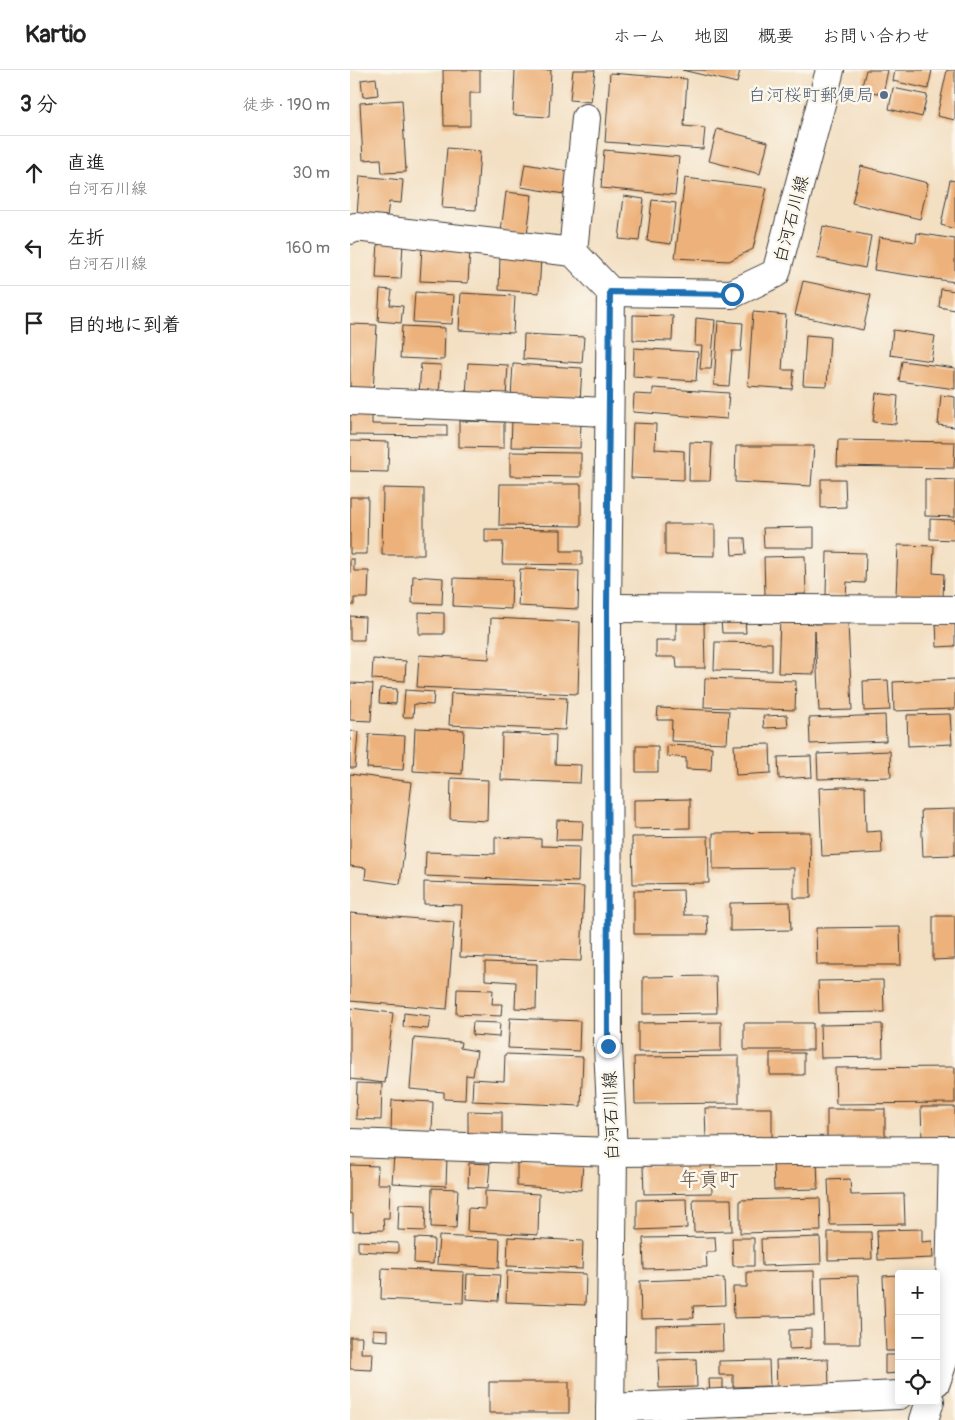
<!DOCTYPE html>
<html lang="ja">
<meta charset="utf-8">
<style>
body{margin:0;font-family:Pangolin,"Klee One",sans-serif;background:#f2f2f2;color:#222}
.controls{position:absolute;right:15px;bottom:15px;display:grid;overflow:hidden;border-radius:5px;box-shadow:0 2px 12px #0003}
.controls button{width:45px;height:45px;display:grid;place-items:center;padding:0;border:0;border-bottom:1px solid #e0e0e0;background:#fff;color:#222;font:25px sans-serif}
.stop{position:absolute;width:15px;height:15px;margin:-11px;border:4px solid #1f6fb2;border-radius:50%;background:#fff}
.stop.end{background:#1f6fb2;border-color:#fff;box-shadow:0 1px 5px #0008}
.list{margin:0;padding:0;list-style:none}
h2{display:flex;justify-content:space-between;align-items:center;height:65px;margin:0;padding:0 20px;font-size:21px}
h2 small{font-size:16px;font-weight:400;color:#767676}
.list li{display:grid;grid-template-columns:32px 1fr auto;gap:15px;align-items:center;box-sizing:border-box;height:75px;padding:0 20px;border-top:1px solid #e0e0e0}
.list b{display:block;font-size:19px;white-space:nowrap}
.list p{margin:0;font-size:16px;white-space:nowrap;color:#767676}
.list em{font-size:16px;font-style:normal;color:#767676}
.icon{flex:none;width:28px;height:28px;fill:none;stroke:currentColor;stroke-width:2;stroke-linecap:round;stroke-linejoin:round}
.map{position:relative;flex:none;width:605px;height:1350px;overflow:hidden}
header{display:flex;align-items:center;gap:30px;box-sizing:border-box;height:70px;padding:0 25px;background:#fff;border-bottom:1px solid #e0e0e0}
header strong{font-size:24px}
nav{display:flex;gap:28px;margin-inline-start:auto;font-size:18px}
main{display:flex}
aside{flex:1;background:#fff}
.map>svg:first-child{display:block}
.building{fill:#edb27c}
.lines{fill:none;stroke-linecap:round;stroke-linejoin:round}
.minor-casing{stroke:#3c3935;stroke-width:30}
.major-casing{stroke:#3c3935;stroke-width:30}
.minor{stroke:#fff;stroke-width:28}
.major{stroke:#fff;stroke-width:28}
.route{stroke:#1f6fb2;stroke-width:6}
.service-dot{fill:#5c6f8a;stroke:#fbf7ec;stroke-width:2}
.labels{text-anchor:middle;stroke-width:5;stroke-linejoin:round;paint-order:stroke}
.service-label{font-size:18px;fill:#4e5e75;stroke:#fbf7ec;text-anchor:end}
.street-label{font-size:18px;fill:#1c1c1c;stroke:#fbf7ec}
.quarter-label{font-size:20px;fill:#65503e;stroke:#fbf7ec}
</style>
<header>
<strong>Kartio</strong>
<nav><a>ホーム</a><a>地図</a><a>概要</a><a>お問い合わせ</a></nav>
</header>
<main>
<aside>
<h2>3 分<small>徒歩 · 190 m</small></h2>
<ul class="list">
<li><svg class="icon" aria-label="ahead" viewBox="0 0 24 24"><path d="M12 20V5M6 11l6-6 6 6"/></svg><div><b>直進</b><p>白河石川線</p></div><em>30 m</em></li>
<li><svg class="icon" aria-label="left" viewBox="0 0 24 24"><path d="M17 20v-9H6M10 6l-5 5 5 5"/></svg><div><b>左折</b><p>白河石川線</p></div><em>160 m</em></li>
<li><svg class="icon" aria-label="arrive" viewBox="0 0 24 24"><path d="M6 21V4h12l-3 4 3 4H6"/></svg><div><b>目的地に到着</b></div></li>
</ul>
</aside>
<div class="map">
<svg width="605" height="1350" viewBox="0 0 605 1350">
<rect width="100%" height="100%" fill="#fbf7ec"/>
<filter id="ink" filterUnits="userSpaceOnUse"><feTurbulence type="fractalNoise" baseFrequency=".02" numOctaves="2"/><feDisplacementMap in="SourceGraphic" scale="10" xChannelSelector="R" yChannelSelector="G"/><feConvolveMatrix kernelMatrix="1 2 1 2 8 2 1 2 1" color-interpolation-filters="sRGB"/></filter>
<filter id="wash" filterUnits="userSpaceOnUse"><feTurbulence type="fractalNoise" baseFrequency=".0096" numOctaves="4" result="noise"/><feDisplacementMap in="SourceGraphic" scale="20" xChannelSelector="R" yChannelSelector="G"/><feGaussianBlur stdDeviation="1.12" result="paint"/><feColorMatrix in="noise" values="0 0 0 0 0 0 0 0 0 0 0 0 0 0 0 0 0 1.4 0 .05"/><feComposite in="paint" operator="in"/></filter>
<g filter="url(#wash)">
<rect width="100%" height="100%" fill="#f3dfc2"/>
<g id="blocks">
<path class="building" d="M93,0h37v23h-10v33h-26z
M165,0h36l-2,47 -36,-2z
M223,0h22l-4,32 -21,-2z
M332,0h58l-3,13z
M516,0h22l-5,24 -22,-4z
M545,0h37l-4,19 -35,-8z
M597,0h8v50l-18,-4z
M260,3l77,6 -3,47 21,2 -2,21 -98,-7z
M26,8l2,17 -15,2 -2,-17z
M543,18l34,7 -5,22 -33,-8z
M52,30l4,72 -24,1 -1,-14 -18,1 -3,-57z
M367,59l51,13 -8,32 -51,-13z
M97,78l33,3 -4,59 -34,-2z
M254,80l75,7 -4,38 -74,-7z
M175,94l43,7 -4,23 -43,-7z
M511,96l67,17 -8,36 -68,-16z
M10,106l43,4 -2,23 -12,-1 -2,14 -30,-2z
M335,108l82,10 -14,61 -24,12 -54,-3z
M600,110l5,1v48l-14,-4z
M156,122l26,3 -5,40 -26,-4z
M274,126l20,3 -5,42 -20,-2z
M302,130l24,3 -5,41 -24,-3z
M473,156l48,10 -6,32 -48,-10z
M567,163l38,6v43l-81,-12 5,-33 37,5z
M28,171l25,2 -2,36 -25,-1z
M72,177l48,3 -2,33 -48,-2z
M150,186l41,2 -2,35 -40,-3z
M453,211l68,14 -8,35 -68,-15z
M30,219l12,1 -2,15 13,1 -2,17 -23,-2z
M591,219l14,2v19l-16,-3z
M65,222l39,3 -2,29 -39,-2z
M111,223l54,3 -2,37 -54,-3z
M403,242l33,3 -4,55h12l-2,19 -44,-3z
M283,245l40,1 -1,25 -39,-1z
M346,248l19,2 -4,49h-11l2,-23h-7z
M368,251l25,2 -2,28h-9l-3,35 -15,-1z
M0,254l27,1 -4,67 -23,-1z
M52,256l43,2 -1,32 -44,-2z
M543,260l42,6 -4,25 -41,-6z
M174,264l60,3 -2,26 -59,-4z
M456,265l24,2 -3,49 -24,-1z
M284,278l64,4 -2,29 -63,-4z
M552,291l53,7v21l-56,-8z
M118,293l40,2 -2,33 -40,-2z
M71,294l20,1 -2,31 -20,-1z
M163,294l69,4 -2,34 -69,-4z
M303,318l76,5 -2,26 -94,-7 1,-18 19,1z
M526,323l22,3 -2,28 -23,-2z
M591,325l14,2v30l-17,-2z
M0,342h22v12l75,1v11l-97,-1z
M109,351l45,1v26l-45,-1z
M162,351l69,1 -1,26 -69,-1z
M283,353l23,1 -1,25 29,2v29l-53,-2z
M488,370l117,2 -1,26 -117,-2z
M0,371l39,1 -1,30 -38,-1z
M340,372l22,1 -2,38h-21z
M386,376h78l-3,40 -76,-4z
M160,382l71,1v24l-71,-1z
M471,409h24l1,28 -25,1z
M575,409l30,1v37l-30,-1z
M150,414h81v42l-82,-1z
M33,418l41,1v66h-42z
M0,427h18l-1,57h-17z
M580,449l25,1v20l-25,-1z
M315,454h50v32l-50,-1z
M464,457v21h-50l-1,-20z
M135,459l76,1v21h21v14l-80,-1 1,-22h-18z
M381,468h14l1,16 -14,1z
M548,475l36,1 -1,27 11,1 -1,23 -47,-2z
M477,482l39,1 -1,30 -18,-1 -1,14 -20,-1z
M455,486l1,38 -41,1 -1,-38z
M0,489h4v12h15l-1,27h-14v7h-4z
M170,499l59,2 -1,38 -60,-3z
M63,506l30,2 -1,26 -30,-1z
M104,508l58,2 -1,29 -58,-3z
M69,542l25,1v21h-25z
M0,546l15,1 -1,23h-14z
M141,548l89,4 -2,72 -161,-7 2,-32 70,4z
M371,549h24l1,14h-24z
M430,549l35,2v3l33,-1 4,87 -33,1 -4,-81 -1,44 -36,-1z
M605,550v26l-18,1 -1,-26z
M326,553h28l1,45h-28l-1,-11h-20v-17h20z
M365,572l57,1v28l-58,-1z
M23,589l33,2 -1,20 -33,-2z
M355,608l91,3 -1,29 -91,-3z
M605,609v30l-61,2 -1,-29z
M538,610l2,30 -26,1 -1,-30z
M0,613l23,1 -2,37 -21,-1z
M30,618l17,1 -1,15 -17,-1z
M55,620l29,2 -1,13 -19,-1 -1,13h-10z
M101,623l116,5 -2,32 -116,-5z
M308,638l71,3 -2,32 -56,-2 1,-21h-15z
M600,644l2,30 -44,2 -1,-31z
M437,645l1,12 -24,1 -1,-12z
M535,645l1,26 -76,3 -1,-26z
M65,658l49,2 -2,44 -49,-3z
M0,661l8,1 -3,36h-5z
M152,663l54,2 -1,29 26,1 -1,18 -79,-3z
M19,664l36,2 -2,34 -36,-2z
M420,674l1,29 -35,2 -2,-30z
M317,675l45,2 -1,23 -25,-1v-11l-19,-2z
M286,676h22v26h-22z
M540,681l1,26 -73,2 -1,-25z
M461,686l1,21 -33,2 -1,-22z
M0,704l62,8 -12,102 -35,-5 1,-11 -16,-2z
M101,708l37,2 -1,41 -37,-2z
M515,716l1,46 15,-1 1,22 -60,3 -3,-68z
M340,729v29l-56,1v-29z
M605,739v46l-32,1 -2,-46z
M207,750l26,1 -1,19h-26z
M460,762l1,66h-17v-30l-81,1v-36z
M358,766l1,47 -76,1 -1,-47z
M145,767l46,2v7l38,1 -1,35 -153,-6 1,-24 69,2z
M74,812l160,5 -3,74 -121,-4 2,-52 -38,-1z
M333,820l1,25h23l1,19h-74v-43z
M440,832l1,28 -61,1v-28z
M0,843l104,9 -7,87 -97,-8z
M583,846h22v43l-22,1z
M550,857l1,38h-84l-1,-37z
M135,892l52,2 -1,45 -21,-1 1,-26 -31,-2z
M366,906l1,37 -74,1v-37z
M533,910l1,32 -65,1 -1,-32z
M107,919l36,1 -1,14h10l-1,12 -45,-2z
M0,938l43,5 -8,70 -35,-4z
M54,943l26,3 -2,13 -25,-2z
M160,948l70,3 -1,30 -71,-3z
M123,952l27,1 -1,14 -27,-2z
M371,952v29l-83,1v-29z
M394,953h69v27h-69z
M532,954l1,33 -62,1 -1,-33z
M64,968l47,4 -1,6 17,3 -4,25 -7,-1 -1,25 -21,-1v-7l-34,-3z
M420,983h34v22h-34z
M155,984l78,3 -2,49 -109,-5 1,-22 31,2z
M389,986v47l-104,1 -1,-47z
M605,997v36l-119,1 -1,-36z
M7,1013l25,1 -1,36 -25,-1z
M42,1030l41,2 -1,31 -41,-2z
M571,1037h34v32l-33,1z
M355,1038h67v32h-66z
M477,1039h58v31h-58z
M118,1041l34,1v25l-34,-2z
M44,1084l53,2 -1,30 -54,-3z
M467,1090l1,29 -44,1 -1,-29z
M167,1091l66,3 -2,26 -64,-4z
M119,1093l21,1 -2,24 -20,-1z
M361,1094l1,29 -68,1 -1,-28z
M0,1095l28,1 -1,18h13l-1,34h-6l1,12 -31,1v-17l-3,-1z
M500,1109l1,16 53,-1 1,30 -75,1 -2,-45z
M82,1118l26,1 -2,39 -25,-1z
M135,1121l54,3 -1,41 -71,-4 1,-23 17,1z
M470,1128l1,33 -81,2v-33z
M336,1129l1,29 -50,2v-30z
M343,1129h38l1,32 -38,1z
M49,1134l27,1 -1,26 -27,-1z
M572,1159v13l10,-1 1,17 -55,2 -1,-30z
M478,1162h43l1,27 -44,1z
M89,1166l61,3 -1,29 -62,-4z
M158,1167l75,4 -1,28 -75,-3z
M365,1167l1,15h-10l1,15 -63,2 -1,-31z
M470,1167l1,27 -59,2 -1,-27z
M65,1168l19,1 -1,25 -19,-1z
M382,1168h22v28h-21z
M8,1171l40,2v10l-40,-2z
M32,1198l82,4 -1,31 -82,-4z
M157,1201l79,3 -1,31 -79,-3z
M464,1201l1,45 -81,2 -1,-31h14v-15z
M117,1204l33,1 -2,26 -32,-2z
M548,1205l1,76h-13l-3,-75z
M508,1206l2,68h-36l-2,-67z
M374,1208l1,27 -32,1 1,12 -53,1 -1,-38z
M372,1254l1,27 -67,1v-26z
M23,1259l15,1v11l-15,-1z
M461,1259v19l-22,1v-19z
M0,1267h12l-1,16h12l-1,17 -22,-1z
M535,1285h14v18l-14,1z
M346,1289l1,28 -38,1 -1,-28z
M478,1289l1,27 -52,1 -1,-27z
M419,1290l1,26 -37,1v-12h-14v-14z
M359,1309h14v17h-13z
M139,1312h80v31h-80z"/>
</g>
</g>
<g filter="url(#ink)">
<use href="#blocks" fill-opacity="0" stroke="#3c3935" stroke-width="1"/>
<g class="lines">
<g class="minor-casing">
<path id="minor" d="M236,48l-13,134 38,40
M0,160l5,-3 218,25
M0,331l258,11
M257,538l348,2
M0,1073l263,9 342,-2
M586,1312l10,-29 3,-21 4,-182
M260,1338l289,-13
M574,1350l6,-19"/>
</g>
<g class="major-casing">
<path id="major" d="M260,1350l3,-268 -5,-106 -1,-438 4,-316 121,2 44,-21 54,-203"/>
</g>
<use href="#minor" class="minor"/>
<use href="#major" class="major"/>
</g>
</g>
<g class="lines" filter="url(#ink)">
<path class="route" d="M258,976l-1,-438 3,-316 122,2"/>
</g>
<circle class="service-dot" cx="534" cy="25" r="5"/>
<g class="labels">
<g class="service-label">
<text x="524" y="31">白河桜町郵便局</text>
</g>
<g class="street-label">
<text transform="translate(441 149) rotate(-75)" y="6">白河石川線</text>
<text transform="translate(261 1046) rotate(-92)" y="6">白河石川線</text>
</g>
<g class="quarter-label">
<text x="359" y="1116">年貢町</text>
</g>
</g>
</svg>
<div class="controls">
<button>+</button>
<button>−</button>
<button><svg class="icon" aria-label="locate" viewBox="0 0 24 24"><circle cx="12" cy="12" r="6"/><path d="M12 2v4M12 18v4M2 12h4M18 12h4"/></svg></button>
</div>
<div class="stop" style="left:382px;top:224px"></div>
<div class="stop end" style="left:258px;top:976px"></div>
</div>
</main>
